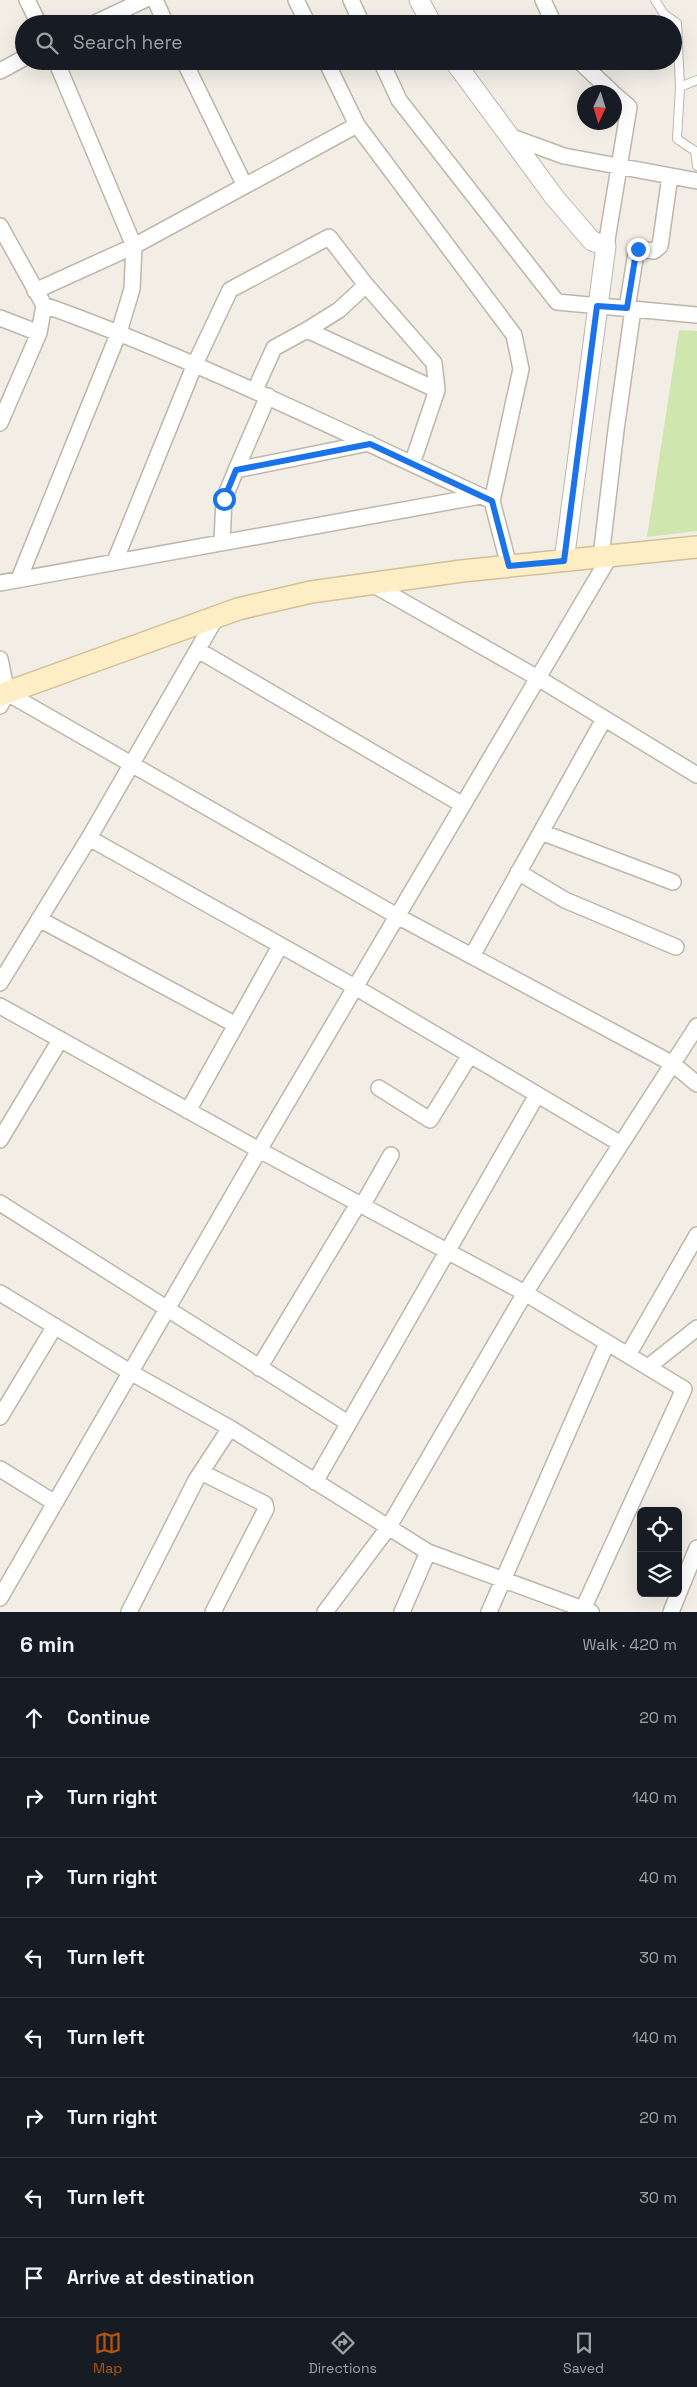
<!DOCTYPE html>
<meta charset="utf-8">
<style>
body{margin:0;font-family:"Space Grotesk",sans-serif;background:#20242c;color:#f1f3f6}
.controls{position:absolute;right:15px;bottom:15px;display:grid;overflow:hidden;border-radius:8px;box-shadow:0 5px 20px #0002}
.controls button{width:45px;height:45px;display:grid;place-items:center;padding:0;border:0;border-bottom:1px solid #363941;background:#171b24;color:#f1f3f6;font:25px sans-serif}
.compass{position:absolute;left:577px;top:85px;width:45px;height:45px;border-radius:50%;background:#171b24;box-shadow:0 5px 20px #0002;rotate:184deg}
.stop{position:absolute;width:15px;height:15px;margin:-11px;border:4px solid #1a73e8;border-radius:50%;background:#fff}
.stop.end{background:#1a73e8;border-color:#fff;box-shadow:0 1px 5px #0008}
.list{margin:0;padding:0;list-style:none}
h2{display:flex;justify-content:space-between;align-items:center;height:65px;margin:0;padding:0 20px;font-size:21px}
h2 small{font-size:16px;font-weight:400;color:#9ea1a6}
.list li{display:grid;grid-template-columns:32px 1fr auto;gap:15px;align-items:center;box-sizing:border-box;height:80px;padding:0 20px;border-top:1px solid #363941}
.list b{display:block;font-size:19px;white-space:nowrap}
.list em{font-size:16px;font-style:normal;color:#9ea1a6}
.icon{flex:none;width:28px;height:28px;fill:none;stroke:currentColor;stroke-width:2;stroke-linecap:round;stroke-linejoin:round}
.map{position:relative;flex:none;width:697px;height:1612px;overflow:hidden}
.search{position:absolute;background:#171b24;box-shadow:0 5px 20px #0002;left:15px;right:15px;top:15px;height:55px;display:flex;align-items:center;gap:12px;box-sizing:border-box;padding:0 18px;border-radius:28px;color:#9ea1a6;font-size:19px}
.sheet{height:705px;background:#171b24}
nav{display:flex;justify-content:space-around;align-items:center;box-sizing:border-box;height:70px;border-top:1px solid #363941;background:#171b24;font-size:14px;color:#9ea1a6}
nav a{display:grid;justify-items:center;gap:2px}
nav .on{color:#b45309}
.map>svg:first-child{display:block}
.green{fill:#cfe6af}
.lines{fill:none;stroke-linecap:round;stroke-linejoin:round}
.service-casing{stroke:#beb6a8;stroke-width:10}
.minor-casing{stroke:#beb6a8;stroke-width:18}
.tertiary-casing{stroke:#beb6a8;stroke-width:21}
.secondary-casing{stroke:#d2c096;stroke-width:24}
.service{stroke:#fff;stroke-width:8}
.minor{stroke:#fff;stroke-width:15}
.tertiary{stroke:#fff;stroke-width:19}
.secondary{stroke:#fdeec5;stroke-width:21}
.route{stroke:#1a73e8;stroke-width:6}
</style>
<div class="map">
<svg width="697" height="1612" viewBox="0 0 697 1612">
<rect width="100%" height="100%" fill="#f2eee6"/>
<path class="green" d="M679,330l18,1v200l-50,6z"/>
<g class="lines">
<g class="service-casing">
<path id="service" d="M655,0l9,14 13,9 3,64 -3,52 18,12 2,15
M680,87l17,-7"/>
</g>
<g class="minor-casing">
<path id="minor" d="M27,0l12,24
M155,0l11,24
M296,0l12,24
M351,0l11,24
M543,0l11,24
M93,24l51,-24
M184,61l60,123
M326,61l31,64
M381,61l18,39 158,202 140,13
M579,61l33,31
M0,71l24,-13
M509,136l55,20 133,25
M0,226l44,79c154,55 300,128 448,196
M606,246l23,-139 -15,-13
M35,291l99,-45 223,-121 157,210 7,34 -29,132 17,65
M627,308l9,-55 2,-4 16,2 6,-5 10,-70
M0,318l39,15
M307,330l32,-20 27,-25
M255,390l19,-42 33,-18 130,60
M268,396l-32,74 133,-27
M0,423l39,-90 5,-28
M222,542l2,-43 12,-29
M601,557l15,-127 17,-121
M115,561l80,-197 35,-74 99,-53 37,48 68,78 3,27 -25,74
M19,579l100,-247 13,-43 2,-43 -78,-185
M0,583l481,-87
M372,584l166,94 159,97
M198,650l265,155
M0,659l7,34 -7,13
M7,693l390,223 276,148 24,20
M541,832l132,50
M89,838l128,-222
M518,872l47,28 111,47
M39,919l197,106
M472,956l132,-237
M0,983l89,-145 266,149 266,157
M0,1006l259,144 266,143 159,96 -101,220 8,3
M379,1088l51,32 40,-65
M188,1111l92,-165
M0,1140l60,-100
M0,1203l348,220
M362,1206l29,-51
M0,1293l130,79 100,56 198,124 155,57 -2,3
M628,1355l69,-120
M648,1367l49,-39
M259,1368l99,-164
M0,1417l55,-91
M0,1469l55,34
M201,1472l64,32 1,5 -53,103
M315,1482l222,-387
M0,1598l259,-448 351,-594
M129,1612l67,-132 34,-52
M325,1612l63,-84 137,-235 172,-267
M402,1612l26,-60
M489,1612l118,-269
M671,1612l26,-64"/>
</g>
<g class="tertiary-casing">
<path id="tertiary" d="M419,0l13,24
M454,61l101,137 37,43 14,5 -42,315"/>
</g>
<g class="secondary-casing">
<path id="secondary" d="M0,695l238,-86 73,-17 151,-21 235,-24"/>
</g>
<use href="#service" class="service"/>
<use href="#minor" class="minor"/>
<use href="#tertiary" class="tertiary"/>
<use href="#secondary" class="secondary"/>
</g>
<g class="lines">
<path class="route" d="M224,499l12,-29 134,-26 122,57 17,65 55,-5 33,-255 30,2 9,-55 2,-4"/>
</g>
</svg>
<div class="controls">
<button><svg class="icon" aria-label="locate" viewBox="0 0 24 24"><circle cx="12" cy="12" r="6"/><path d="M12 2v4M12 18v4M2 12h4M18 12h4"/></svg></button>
<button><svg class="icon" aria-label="layers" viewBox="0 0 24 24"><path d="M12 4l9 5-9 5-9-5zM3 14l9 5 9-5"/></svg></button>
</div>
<svg class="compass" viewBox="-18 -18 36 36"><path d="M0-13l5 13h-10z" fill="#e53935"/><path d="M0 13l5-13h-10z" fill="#9ea1a6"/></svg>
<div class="stop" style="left:224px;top:499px"></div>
<div class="stop end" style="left:638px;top:249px"></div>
<div class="search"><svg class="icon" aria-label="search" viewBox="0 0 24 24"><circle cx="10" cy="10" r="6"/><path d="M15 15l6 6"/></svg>Search here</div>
</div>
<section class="sheet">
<h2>6 min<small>Walk · 420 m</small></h2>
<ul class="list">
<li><svg class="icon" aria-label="ahead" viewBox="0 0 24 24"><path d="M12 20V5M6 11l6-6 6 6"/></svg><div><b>Continue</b></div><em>20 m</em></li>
<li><svg class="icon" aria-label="right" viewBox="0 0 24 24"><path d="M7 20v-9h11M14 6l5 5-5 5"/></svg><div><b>Turn right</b></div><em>140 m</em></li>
<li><svg class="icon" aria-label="right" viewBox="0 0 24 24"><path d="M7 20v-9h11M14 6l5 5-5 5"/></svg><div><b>Turn right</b></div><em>40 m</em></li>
<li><svg class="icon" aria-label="left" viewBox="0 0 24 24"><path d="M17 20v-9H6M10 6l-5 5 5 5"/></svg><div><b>Turn left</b></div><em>30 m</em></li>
<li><svg class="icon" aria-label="left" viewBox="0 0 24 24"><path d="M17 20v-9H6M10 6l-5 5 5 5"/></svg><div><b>Turn left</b></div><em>140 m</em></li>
<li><svg class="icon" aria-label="right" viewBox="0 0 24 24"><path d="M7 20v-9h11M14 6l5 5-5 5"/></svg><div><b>Turn right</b></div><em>20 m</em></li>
<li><svg class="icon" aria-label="left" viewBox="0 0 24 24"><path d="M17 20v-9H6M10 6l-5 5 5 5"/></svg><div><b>Turn left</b></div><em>30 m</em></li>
<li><svg class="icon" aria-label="arrive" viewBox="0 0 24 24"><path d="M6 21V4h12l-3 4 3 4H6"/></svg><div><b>Arrive at destination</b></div></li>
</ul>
</section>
<nav>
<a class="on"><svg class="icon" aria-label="map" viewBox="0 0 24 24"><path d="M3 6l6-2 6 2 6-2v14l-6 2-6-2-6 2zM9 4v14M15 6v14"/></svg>Map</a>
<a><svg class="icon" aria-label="directions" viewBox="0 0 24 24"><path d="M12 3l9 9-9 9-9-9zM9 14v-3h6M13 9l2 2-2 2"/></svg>Directions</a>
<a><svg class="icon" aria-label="saved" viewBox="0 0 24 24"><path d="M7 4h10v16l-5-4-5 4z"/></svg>Saved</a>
</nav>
